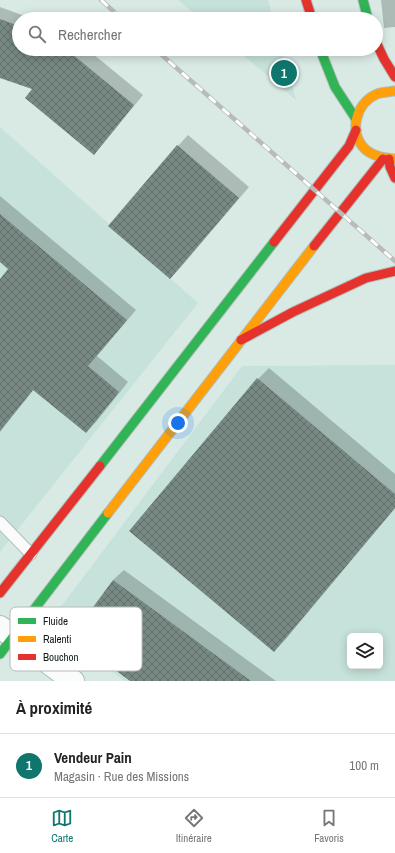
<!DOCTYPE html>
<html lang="fr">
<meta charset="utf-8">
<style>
body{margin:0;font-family:"Archivo Narrow",sans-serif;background:#f2f2f2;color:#222}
.controls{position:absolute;right:12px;bottom:12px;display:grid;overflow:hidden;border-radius:6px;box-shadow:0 2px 10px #0003}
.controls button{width:36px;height:36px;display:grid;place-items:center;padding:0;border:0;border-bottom:1px solid #e0e0e0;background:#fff;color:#222;font:20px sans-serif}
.you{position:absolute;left:178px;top:423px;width:14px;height:14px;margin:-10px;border:3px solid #fff;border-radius:50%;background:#1a73e8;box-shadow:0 0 0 6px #1a73e833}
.badge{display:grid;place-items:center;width:26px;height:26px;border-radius:50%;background:#0f766e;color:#fff;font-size:13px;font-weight:700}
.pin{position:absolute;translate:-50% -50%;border:2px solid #fff;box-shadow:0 1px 4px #0006}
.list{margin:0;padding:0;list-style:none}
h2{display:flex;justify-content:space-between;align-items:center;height:52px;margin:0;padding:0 16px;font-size:17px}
h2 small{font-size:13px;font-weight:400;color:#767676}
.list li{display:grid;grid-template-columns:26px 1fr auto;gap:12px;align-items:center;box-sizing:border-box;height:64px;padding:0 16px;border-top:1px solid #e0e0e0}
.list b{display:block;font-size:15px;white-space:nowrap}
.list p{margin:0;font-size:13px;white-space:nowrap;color:#767676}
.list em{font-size:13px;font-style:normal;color:#767676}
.icon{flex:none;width:22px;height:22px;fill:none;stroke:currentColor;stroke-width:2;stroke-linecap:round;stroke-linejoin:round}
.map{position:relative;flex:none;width:395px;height:681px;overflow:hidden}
.search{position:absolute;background:#fff;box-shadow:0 2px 10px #0003;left:12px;right:12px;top:12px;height:44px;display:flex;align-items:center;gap:10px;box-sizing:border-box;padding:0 14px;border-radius:22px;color:#767676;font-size:15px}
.sheet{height:116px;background:#fff}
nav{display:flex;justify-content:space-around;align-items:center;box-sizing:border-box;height:56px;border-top:1px solid #e0e0e0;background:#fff;font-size:11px;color:#767676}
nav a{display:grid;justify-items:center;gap:2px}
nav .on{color:#0f766e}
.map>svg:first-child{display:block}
.built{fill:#c6e2da;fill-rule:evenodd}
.shadow{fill:#0003}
.building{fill:url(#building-cross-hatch)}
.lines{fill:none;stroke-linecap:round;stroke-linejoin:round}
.lane-casing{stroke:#b1bdba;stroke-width:13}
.street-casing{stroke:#b1bdba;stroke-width:24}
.fast-casing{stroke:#b1bdba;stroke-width:11}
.slow-casing{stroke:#b1bdba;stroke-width:11}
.jam-casing{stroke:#b1bdba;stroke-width:11}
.lane{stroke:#f9fcfb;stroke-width:11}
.street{stroke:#f9fcfb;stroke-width:22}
.fast{stroke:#30b455;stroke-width:9}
.slow{stroke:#ff9f0a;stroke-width:9}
.jam{stroke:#e5322d;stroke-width:9}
.rail-casing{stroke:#b8bbba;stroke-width:4.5}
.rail{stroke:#fff;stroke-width:3;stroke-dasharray:9;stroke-linecap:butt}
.key{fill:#fff;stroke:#b7bab9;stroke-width:1}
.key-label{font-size:11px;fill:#101a17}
</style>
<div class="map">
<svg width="395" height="681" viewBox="0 0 395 681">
<defs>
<pattern id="building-cross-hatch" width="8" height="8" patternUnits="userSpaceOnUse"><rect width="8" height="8" fill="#788984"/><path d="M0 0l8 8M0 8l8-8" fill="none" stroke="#616f6b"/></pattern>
</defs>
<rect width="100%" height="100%" fill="#d9eae5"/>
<path class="built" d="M178,0h90l5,19h-73z
M236,49h46l14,51z
M0,127l198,176 -198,249z
M395,365v316h-270l-77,-57 194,-258zM350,636h30v30h-30z"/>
<path class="shadow" d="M381,0h14v27l-11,1z
M0,7l33,12h-14v30h17l-36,28z
M66,49h21l56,46 -40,49 -9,9 -68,-55z
M188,135l61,52 -68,80 -11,11 8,-132z
M0,196l136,114 -39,46 31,26 -32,40 -10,10 -52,-43 -34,43v-151l10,-12 -10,-8z
M269,368l126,106v34l-110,132 -11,11 -143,-120 127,-152z
M124,570l152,111h-144l-19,-101z"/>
<path class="building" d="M0,19l19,7v23h47l68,56 -40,50 -69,-57 7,-9 -32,-11z
M177,145l62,53 -69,81 -62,-53z
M0,214l127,106 -39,46 31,26 -33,41 -53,-43 -33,41v-152l8,-10 -8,-7z
M257,378l138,116v14l-121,144 -145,-121z
M113,580l138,101h-121l-59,-44z"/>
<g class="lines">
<g class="lane-casing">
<path id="lane" d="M0,522l31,32"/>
</g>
<g class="street-casing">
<path id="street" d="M0,627l73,54"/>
</g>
<g class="fast-casing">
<path id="fast" d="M363,0l5,19
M320,49l15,38 21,32
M100,466l174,-224
M0,654l108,-141"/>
</g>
<g class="slow-casing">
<path id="slow" d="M395,91c-6,1 -13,1 -18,3 -22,9 -29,40 -11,56 9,7 19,8 29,9
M108,513l206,-267"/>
</g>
<g class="jam-casing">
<path id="jam" d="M306,0l6,19
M376,42l8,17 11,18
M389,159l1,8 5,11
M274,242l75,-96 7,-16
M314,246l69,-87
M241,340l52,-28 73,-34 29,-7
M0,593l100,-127"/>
</g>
<use href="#lane" class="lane"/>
<use href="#street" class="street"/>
<use href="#fast" class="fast"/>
<use href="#slow" class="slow"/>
<use href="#jam" class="jam"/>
<g class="rail-casing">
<path id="rail" d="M101,0l21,19
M155,49l240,212"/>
</g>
<use href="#rail" class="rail"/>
</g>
<rect x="10" y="607" width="132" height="64" rx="6" class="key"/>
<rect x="18" y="618" width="18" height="6" fill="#30b455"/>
<rect x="18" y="636" width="18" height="6" fill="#ff9f0a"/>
<rect x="18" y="654" width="18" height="6" fill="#e5322d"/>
<g class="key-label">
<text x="43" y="625">Fluide</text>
<text x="43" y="643">Ralenti</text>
<text x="43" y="661">Bouchon</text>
</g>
</svg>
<div class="controls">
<button><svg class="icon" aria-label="layers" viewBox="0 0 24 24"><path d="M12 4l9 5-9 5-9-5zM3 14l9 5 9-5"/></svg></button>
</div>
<div class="you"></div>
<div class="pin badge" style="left:284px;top:73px">1</div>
<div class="search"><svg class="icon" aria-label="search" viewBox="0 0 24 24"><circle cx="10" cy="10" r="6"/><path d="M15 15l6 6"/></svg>Rechercher</div>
</div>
<section class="sheet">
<h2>À proximité<small></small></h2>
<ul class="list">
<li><span class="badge">1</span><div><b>Vendeur Pain</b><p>Magasin · Rue des Missions</p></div><em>100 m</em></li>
</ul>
</section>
<nav>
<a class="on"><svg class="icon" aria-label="map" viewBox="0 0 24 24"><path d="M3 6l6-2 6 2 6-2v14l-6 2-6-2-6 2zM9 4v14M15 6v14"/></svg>Carte</a>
<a><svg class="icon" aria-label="directions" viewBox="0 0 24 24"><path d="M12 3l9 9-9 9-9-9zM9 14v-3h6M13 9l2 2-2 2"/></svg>Itinéraire</a>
<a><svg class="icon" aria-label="saved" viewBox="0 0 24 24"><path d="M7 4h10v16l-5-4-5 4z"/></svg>Favoris</a>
</nav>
